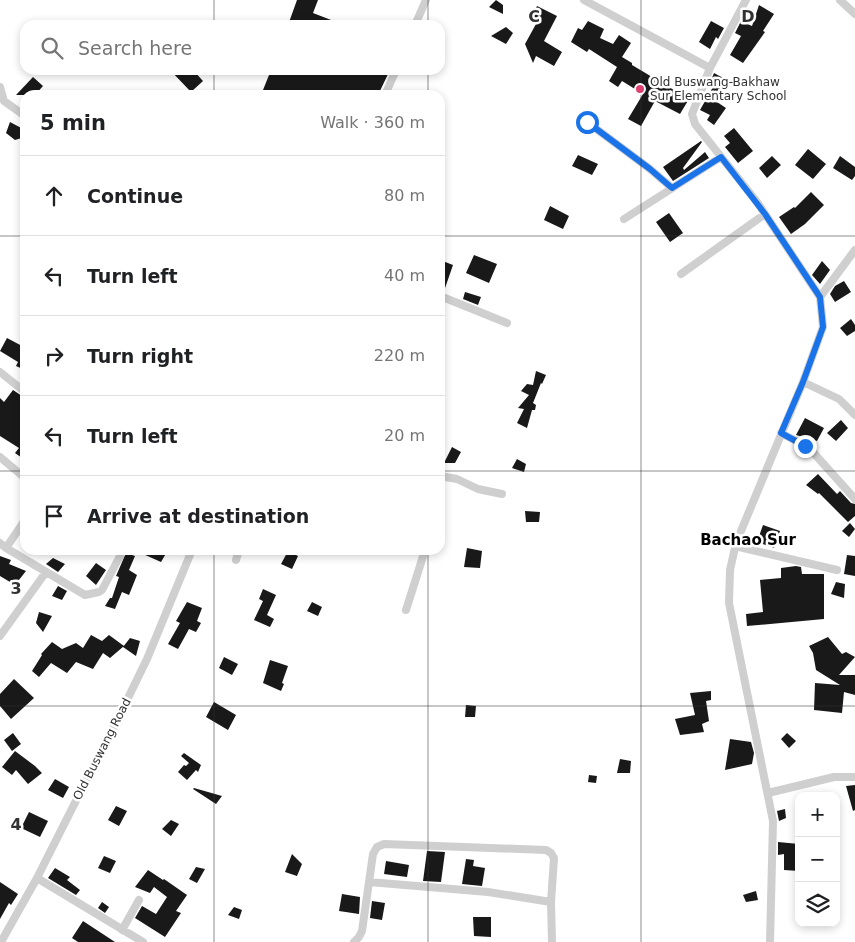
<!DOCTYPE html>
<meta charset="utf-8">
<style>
body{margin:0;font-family:"DejaVu Sans",sans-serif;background:#f6f6f6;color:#202124}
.controls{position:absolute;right:15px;bottom:15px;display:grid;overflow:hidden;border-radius:10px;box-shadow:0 2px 8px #0003}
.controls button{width:45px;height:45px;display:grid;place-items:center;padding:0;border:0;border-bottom:1px solid #e0e0e0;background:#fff;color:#202124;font:25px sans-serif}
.stop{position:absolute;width:15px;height:15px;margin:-11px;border:4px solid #1a73e8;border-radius:50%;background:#fff}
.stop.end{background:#1a73e8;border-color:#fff;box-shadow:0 1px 5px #0008}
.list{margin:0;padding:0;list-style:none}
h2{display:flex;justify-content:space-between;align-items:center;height:65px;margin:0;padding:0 20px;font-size:21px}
h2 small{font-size:16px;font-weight:400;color:#757577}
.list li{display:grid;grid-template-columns:32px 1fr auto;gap:15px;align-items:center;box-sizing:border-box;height:80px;padding:0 20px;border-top:1px solid #e0e0e0}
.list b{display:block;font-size:19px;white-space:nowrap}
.list em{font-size:16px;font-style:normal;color:#757577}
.icon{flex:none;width:28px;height:28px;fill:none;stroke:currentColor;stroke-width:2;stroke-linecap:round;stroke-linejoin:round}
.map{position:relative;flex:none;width:855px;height:942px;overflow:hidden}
.search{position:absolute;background:#fff;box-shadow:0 2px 8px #0003;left:20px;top:20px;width:425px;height:55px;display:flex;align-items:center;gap:12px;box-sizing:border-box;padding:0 18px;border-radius:15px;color:#757577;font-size:19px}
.panel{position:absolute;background:#fff;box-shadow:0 2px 8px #0003;left:20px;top:90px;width:425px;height:465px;border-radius:15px}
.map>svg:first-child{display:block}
.building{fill:#191919}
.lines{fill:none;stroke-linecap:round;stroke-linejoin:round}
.minor{stroke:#cfcfcf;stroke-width:8}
.route{stroke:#1a73e8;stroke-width:6}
.grid{fill:none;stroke:#323232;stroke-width:1;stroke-opacity:0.55}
.poi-dot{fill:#dd4070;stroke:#fff;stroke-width:2}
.labels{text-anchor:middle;stroke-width:5;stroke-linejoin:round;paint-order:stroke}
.poi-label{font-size:12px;fill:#323232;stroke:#fff;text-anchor:start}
.street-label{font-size:12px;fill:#323232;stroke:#fff}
.quarter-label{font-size:15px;font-weight:bold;fill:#000;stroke:#fff}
.grid-label{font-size:16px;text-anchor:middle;font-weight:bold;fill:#323232;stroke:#fff;stroke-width:5;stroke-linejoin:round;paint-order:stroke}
</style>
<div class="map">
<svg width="855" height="942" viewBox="0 0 855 942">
<rect width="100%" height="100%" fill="#fff"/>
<path class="building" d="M297,0h21l-5,13 31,12h-56z
M496,0l7,5v9l-14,-7z
M759,5l15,9 -11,17 2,1 -22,31 -13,-8 11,-19 -6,-3 6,-12 11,5z
M537,6l20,10 -13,25 18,11 -8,14 -18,-10 -3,7 -8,-19 11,-20 -7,-3z
M588,21l16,8 -4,9 13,6 6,-9 12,8 -9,14 10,6v2l57,34 -9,15 -25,-13 -14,25 -13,-7 15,-25 -21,-13 -4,6 -9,-6 8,-14 -28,-18 -2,3 -16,-10 7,-14 4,2z
M711,21l13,7 -6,11 -2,-2 -6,12 -11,-7z
M506,27l7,6 -7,11 -15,-8z
M170,70h23l10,11 -12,11z
M271,70h119l-12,25h-117z
M714,73l13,7 -13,20 12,8 -12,17 -7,-5 3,-5 -10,-5 13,-23 -4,-2z
M33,77l10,9 -8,9h-19z
M10,122l15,8v7l-10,3 -9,-7z
M734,128l19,23 -15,12 -13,-16 5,-4 -6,-7z
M701,141l1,1 -19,26 1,2 21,-18 4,6 -36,23 -10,-14z
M808,149l18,15 -13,15 -18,-14z
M578,155l20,9 -6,11 -20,-9z
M772,156l9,9 -14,13 -8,-10z
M840,156l15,11v9l-3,4 -19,-12z
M811,192l13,13 -19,19 -14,10 -12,-17 15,-10 1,1z
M550,206l19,10 -6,13 -19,-9z
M669,213l14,20 -13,9 -14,-20z
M474,255l23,9 -8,19 -23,-10z
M440,260l13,5 -9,26 -4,-1z
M822,261l8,9 -10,14 -8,-9z
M844,281l7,11 -16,10 -5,-8 5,-8z
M465,292l16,5 -3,8 -15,-6z
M851,319l4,6v6l-8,5 -7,-8z
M7,338l17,9 1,-2v25l-9,-4 2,-4 -18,-11z
M536,371l10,4 -4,9 -1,-1 -8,20 3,2 -1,5h-3l-5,18 -10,-5 7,-14 -6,-1 11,-13 -8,-4 6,-7 6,1z
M13,390l12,8v62l-10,-7 4,-5 -19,-12v-38l4,4z
M805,418l19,10 -7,13 -21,-6z
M841,420l7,8 -12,13 -9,-8z
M452,447l9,5 -6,11h-11z
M517,459l9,5 -2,8 -12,-4z
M818,474l19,20 3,-3 11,12 4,1v12l-7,6 -29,-29 -1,1 -12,-9z
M525,511l15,1 -1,10h-13z
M850,523l5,6 -6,8 -7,-6z
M763,525l17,6 -6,17 -17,-6z
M467,548l15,3 -2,17 -16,-1z
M134,550h34l-7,12z
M288,551l10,5 -6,13 -11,-5z
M126,553l9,3 -6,14 8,5 -8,20 -7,-3 -7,17 -10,-3 5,-8h2l7,-21 -3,-1z
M847,555l8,1v20l-11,-2z
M0,556l11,4 -2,4 17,7 -11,14 -15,-9z
M53,558l12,6 -7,8 -12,-8z
M96,563l10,7 -10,15 -10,-9z
M796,566l5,1 1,7h22v45l-77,7 -1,-12 17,-2 -3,-32 21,-2v-10z
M836,582l9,2 -1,14 -13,-4z
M58,586l9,5 -5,9 -10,-4z
M263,589l13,6 -9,20 7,4 -4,8 -16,-7 9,-19 -4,-2z
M187,602l15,6 -5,13 4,2 -5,9 -7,-3 -11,20 -10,-5 12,-21 -4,-2z
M312,602l10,5 -4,9 -11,-5z
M39,612l13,4 -9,16 -7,-9z
M91,635l11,6 7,-6 15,11 -14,12 -7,-5 -10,16 -17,-7 -9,11 -16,-10 -12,14 -7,-6 10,-16 -1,-1 11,-12 10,7 14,-6 7,5z
M828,637l14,17 4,-2 9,5 -16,18h16v20l-11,-3 -2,21 -28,-3 1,-27 25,2 -24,-15 -3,-17 -4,-7z
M130,638l10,3 -4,15 -13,-9z
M224,657l14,7 -6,11 -13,-7z
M270,660l18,6 -6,17 2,1 -3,7 -18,-8z
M14,679l20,19 -23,21 -11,-13v-12z
M711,691v9l-5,1 3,20 -7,3 2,8 -24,3 -5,-16 20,-4 -5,-22z
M214,702l22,13 -8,15 -22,-13z
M466,705l10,1 -1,11h-10z
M13,733l8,11 -9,7 -8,-11z
M787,733l9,8 -7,7 -8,-9z
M730,739l21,3 3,11 -2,11 -27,6z
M15,751l20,15 7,7 -14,11 -12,-14 -4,5 -10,-8z
M184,753l17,12 -3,7 -2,-2 -9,10 -9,-8 6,-7 2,1 3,-3 -8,-7z
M620,759l11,2 -1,12h-13z
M589,775l8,1 -1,7 -8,-1z
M55,779l14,8 -6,11 -15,-8z
M855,785v25l-2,1 -7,-25z
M194,788l28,8 -6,8 -23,-15z
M116,806l11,5 -8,15 -11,-6z
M785,809l1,9 -7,3 -2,-10z
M29,812l19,9 -8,16 -19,-9z
M171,820l8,4 -8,12 -9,-7z
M778,842l21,2v27l-15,-1v-16l-6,1z
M427,851l18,1 -4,30 -18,-1z
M292,854l10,10 -5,12 -12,-4z
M104,856l12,5 -6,12 -12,-5z
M466,859l8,1 -1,6 12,2 -3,18 -20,-2z
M386,861l23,4 -2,12 -23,-3z
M196,867l9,2 -8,14 -8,-4z
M55,868l15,9 -3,3 13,10 -4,5 -28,-17z
M148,870l15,10 1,-1 23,16 -11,16 5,2 -16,24 -30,-19 7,-12 14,8 11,-17 -13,-10 -4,6 -15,-6z
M0,882l18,12 -7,11 -2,-2 -9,16z
M756,891l2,9 -12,2 -3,-7z
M342,894l18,3 -1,17 -20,-3z
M372,901l13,2 -3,17 -12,-2z
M102,902l7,5 -4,6 -7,-5z
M234,907l8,3 -3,9 -11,-4z
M473,917h18v20l-17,-1z
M83,921l32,21h-37l-6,-4z"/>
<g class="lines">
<path class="minor" d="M584,0l126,68
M746,0l-36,68 -18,46 3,10 62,78 63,95 3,30 -20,55 -67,161 -6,27 -1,33 44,218 -3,121
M840,0l15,14
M415,25l11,-25
M0,87l4,14 21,15
M385,95l11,-25
M587,122l63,47 22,19
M624,219l97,-62
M681,274l84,-60
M440,296l67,27
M820,297l35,-47
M0,372l25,20
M803,382l36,17 16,16
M781,433l17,9 13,8 44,49
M0,457l25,21
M440,476l17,3 21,10 24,5
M0,543l6,5 19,-28
M735,546l102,24
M6,548l79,47 14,-3 3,-2 18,-34 1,-6
M236,560l3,-10
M406,610l19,-60
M0,636l46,-64
M768,793l66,-16h21
M37,878l106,64
M369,882l4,-28 4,-7 7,-3 162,6 5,3 3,5 -3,44 1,40
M122,930l17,-30
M1,942l36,-64 56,-111 16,-30 38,-78 45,-109
M354,942l5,-5 3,-6 7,-49 119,10 63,10"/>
</g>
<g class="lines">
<path class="route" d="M587,122l63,47 22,19 49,-31 44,57 55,83 3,30 -20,55 -22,51 24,13"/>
</g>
<path class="grid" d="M214,0v25M428,0v25M641,0v942M214,70v25M428,70v25M0,236h25M440,236h415M0,471h25M440,471h415M214,550v392M428,550v392M0,706h855"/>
<circle class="poi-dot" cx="640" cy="89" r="5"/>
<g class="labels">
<g class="poi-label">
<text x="650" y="86">Old Buswang-Bakhaw<tspan x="650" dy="14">Sur Elementary School</tspan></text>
</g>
<g class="street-label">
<text transform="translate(102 749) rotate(-63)" y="4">Old Buswang Road</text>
</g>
<g class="quarter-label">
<text x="748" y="545">Bachao Sur</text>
</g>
</g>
<g class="grid-label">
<text x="534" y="22">C</text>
<text x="748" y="22">D</text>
<text x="16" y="594">3</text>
<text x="16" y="830">4</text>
</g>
</svg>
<div class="controls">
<button>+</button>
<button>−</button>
<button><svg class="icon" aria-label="layers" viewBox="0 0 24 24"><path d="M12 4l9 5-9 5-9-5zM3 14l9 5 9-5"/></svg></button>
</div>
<div class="stop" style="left:587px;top:122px"></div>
<div class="stop end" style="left:805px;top:446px"></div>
<div class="search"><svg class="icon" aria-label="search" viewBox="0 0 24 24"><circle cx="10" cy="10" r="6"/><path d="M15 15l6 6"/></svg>Search here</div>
<section class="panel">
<h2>5 min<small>Walk · 360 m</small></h2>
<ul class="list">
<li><svg class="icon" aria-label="ahead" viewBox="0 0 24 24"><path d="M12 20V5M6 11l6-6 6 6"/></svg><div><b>Continue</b></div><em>80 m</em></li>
<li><svg class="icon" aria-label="left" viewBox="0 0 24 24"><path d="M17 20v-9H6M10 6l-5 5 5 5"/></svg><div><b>Turn left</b></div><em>40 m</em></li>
<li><svg class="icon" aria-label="right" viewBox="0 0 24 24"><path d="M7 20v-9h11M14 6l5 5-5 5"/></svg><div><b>Turn right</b></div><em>220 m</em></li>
<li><svg class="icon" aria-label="left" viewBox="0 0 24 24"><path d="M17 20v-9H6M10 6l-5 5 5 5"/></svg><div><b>Turn left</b></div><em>20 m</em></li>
<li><svg class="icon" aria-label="arrive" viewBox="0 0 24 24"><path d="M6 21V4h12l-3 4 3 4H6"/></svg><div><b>Arrive at destination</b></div></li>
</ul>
</section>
</div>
